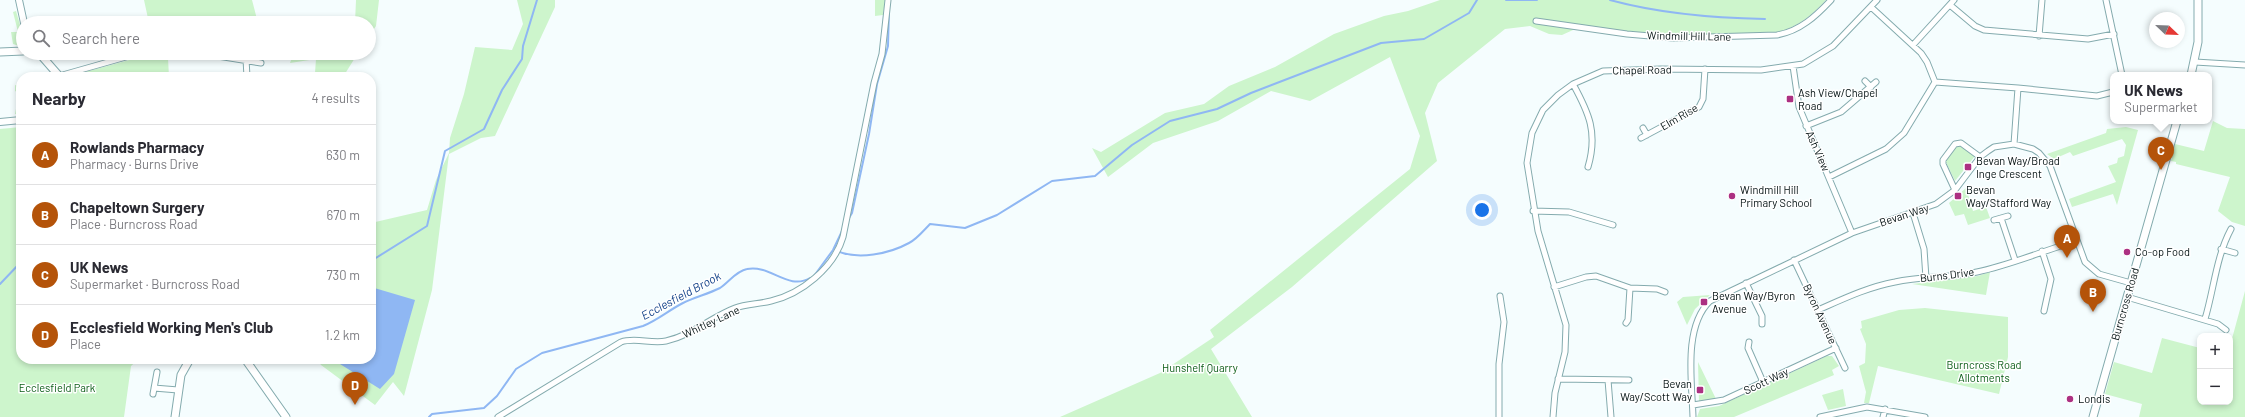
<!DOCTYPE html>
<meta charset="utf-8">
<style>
body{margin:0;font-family:Barlow,sans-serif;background:#f2f2f3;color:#2b2b33}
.controls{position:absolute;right:12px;bottom:12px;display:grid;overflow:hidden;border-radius:8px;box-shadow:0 2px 6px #0003}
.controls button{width:36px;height:36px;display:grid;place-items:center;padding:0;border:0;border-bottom:1px solid #e1e1e2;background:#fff;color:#2b2b33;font:20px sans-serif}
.compass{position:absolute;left:2149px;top:12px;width:36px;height:36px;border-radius:50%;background:#fff;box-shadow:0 2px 6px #0003;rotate:113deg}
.you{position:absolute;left:1482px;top:210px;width:14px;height:14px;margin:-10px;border:3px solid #fff;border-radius:50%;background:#1a73e8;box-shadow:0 0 0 6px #1a73e833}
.badge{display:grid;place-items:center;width:26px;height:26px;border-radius:50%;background:#b45309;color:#fff;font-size:13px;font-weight:700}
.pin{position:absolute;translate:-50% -33px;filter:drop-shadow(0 1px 2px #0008)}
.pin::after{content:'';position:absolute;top:21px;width:14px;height:12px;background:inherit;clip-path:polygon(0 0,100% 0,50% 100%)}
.popup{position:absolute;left:2110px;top:72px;width:102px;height:52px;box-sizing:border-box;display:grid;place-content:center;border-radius:8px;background:#fff;filter:drop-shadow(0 1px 3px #0005);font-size:13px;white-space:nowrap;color:#7c7c81}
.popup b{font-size:15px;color:#2b2b33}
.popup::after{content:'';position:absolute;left:50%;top:100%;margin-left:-8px;border:8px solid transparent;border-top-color:#fff}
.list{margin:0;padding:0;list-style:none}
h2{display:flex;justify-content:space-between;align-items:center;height:52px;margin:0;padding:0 16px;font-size:17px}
h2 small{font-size:13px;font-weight:400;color:#7c7c81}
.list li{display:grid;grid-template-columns:26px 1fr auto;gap:12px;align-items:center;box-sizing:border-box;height:60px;padding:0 16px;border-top:1px solid #e1e1e2}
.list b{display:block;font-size:15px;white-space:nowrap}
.list p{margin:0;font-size:13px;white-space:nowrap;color:#7c7c81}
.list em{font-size:13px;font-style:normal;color:#7c7c81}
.icon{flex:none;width:22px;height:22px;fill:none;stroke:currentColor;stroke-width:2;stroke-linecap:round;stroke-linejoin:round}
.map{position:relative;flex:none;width:2245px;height:417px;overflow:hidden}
.search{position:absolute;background:#fff;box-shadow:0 2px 6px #0003;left:16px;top:16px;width:360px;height:44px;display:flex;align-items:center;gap:10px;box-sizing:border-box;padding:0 14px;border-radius:22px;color:#7c7c81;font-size:15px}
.panel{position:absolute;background:#fff;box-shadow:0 2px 6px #0003;left:16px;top:72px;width:360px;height:292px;border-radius:16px}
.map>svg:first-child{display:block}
.green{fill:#cdf5cc}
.water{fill:#8fb7f3}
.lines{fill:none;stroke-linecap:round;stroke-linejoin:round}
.stream{stroke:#8fb7f3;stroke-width:2}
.minor-casing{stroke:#84abae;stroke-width:7}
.tertiary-casing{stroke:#84abae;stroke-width:8}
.secondary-casing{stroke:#84abae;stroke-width:9}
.minor{stroke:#fff;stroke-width:5}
.tertiary{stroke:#fff;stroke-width:6}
.secondary{stroke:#fff;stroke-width:7}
.poi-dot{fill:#ac3082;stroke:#fff;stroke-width:1.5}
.labels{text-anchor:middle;stroke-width:3;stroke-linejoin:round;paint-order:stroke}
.street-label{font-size:11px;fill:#041213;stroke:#fff}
.poi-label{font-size:11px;fill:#041213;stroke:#fff;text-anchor:start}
.park-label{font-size:11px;fill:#095c15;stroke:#fff}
.water-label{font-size:12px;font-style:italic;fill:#144389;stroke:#fff}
</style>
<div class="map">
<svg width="2245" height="417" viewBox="0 0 2245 417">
<rect width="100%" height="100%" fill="#f5fdfe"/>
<path class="green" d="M144,0h108l6,23h-109z
M356,0h23l-3,26 -7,10v-13h-14z
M517,0h38v7l-60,129 -14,2 -32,16 -17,136 -28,106 -11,-14 -18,23 -54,-40 -4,-6h54v-136l56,-13 9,-30 13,-27 1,-15 14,-44 11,-47 37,3 11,-26z
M875,0h10l-2,15 -8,1z
M1440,0h386c-14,15 -27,26 -47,32l-106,4 -72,-7 -17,-4 -22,10 -13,-1 -19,-8 -25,3 -67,54 -13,30 12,48 -145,126 -81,62 41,68h-192l100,-44 54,-36 -4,-7 200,-161 10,-33 -30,-79 -80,44 -39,-10 -53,30 -65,22 -45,34 -16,-29 9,4 64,-39 39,-9 25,-18 46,-19 59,-33 50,-18 24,-5z
M16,11l7,24 -1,12 -9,-3 -2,-12h7l-5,-20z
M230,53h36l2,7z
M303,53h55l-15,24 -28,-4 1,-14 -26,4 3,-8z
M151,54l17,4 1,19h-102z
M15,85l6,2v27h-6l4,-21 -4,-2z
M2213,121l14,7 18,1v97l-13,-4 -14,-11 12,-34 -54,-13v-2l-5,-1 4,-17 29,7z
M21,127v232h118l-8,7 -7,51h-124v-288z
M2126,127l12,3 -21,75 -4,-11 -41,13 -3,-8 47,-17 -8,-16 9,-3 1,-5 6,-2 2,-11 -4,-6 -49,17 -3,-4 -16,7 -7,-5 59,-21 1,-4z
M1960,144l15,12 -20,25 -10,-21 11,-15z
M1966,188l7,23 13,-4 4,11 -22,7 -4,-11 -9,2 -6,-13z
M1990,272l-4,23 -74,-11 66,-8z
M2245,291v126h-106l3,-13 -37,-10 9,-32 38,11 10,-35 38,10v54h30v-56z
M1710,295l-15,14 -8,16 -10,-23 6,-5z
M1925,308l83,9v40l-9,37 -121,-28 -9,37h-5l2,-11 -7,-26 6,-3 1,-19 -6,-15 2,-1 -1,-7 38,-11z
M1827,356h5l7,10 -7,4 2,5 -100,42h-37l3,-8 19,-3z
M1698,362l18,37 -17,4z
M1843,389l3,17 -18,4 -6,-15z"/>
<path class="water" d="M371,287l44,13 -21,74 -14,15 -48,-30h39z"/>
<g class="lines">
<path class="stream" d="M1506,0h31
M1610,0c51,14 102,18 155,19
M849,218l3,-5 17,-79 8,-50 11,-38 1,-37
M837,251c21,9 52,3 72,-8 8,-4 15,-13 21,-19l35,4 32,-13 55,-34 43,-5 37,-31 38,-24 47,-12 34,-16 130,-50 43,-4 45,-26 8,-13
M371,261l56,-35 18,-75 39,-22 18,-39 20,-31 1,-13 14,-46
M814,276l19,-26 10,-21
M0,284l21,-22
M429,417l3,-3 52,-6 13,-12 19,-27 26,-16 101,-27c15,-6 26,-16 40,-23 12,-6 25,-9 37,-15 9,-6 16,-17 27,-19 23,-5 41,22 63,9"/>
<g class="minor-casing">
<path id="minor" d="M2106,0l16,75
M1950,5l25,21 9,4 104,9 26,-5
M1536,21l91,13 46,4 104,-3c23,-4 39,-19 54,-35
M2039,36l3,-36
M1913,45l41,-45
M199,53l62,10
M246,59l1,18
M2195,62l50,3
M1793,66l6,41 53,126
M59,76l81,-23
M1865,81l6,6
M1935,82l83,6 -4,56
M1573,84c16,29 25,49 15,83
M2018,88l79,8 16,-4
M1806,126l35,-14 35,-30
M1643,128l4,7
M1641,138l58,-31 4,-8 2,-30
M1829,177l57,-28 18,-16 31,-51 -8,-20 -6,-9 -50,-46
M1955,190l-12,-26v-4l12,-16 6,-1 19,14
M1533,211l36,1 44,13
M1913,213l11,36 2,29
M2001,218l14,42
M1994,220l14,-4
M2221,249l14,4
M2042,251l9,28 -7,32
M1794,260l51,108
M1746,283l16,33v8
M1554,287l32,-10 10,-1 34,12 27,1 8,3
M2127,297l91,27 8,6
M1818,310c25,-11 50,-23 77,-28 27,-6 55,-4 82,-10 33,-7 66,-21 99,-31
M2205,319c9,-30 11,-62 26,-90
M1626,323l2,-3 2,-32
M1749,342l-1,6 15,34
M1558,379l71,1
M1608,380l3,37
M154,388l24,2
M153,394l4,-22
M1693,405l31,-5 112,-52
M498,417l123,-75c14,-5 30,2 45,-1 27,-6 45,-24 69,-33 11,-4 24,-4 36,-7 30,-7 63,-33 72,-64l31,-154 8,-29 6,-54
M1499,417v-53l5,-42 -4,-26
M1553,417l2,-24 10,-41 1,-27 -28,-94 -11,-68 5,-30 11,-23 15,-15 15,-11 30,-13 58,-2 100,1 42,-6 30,-18 44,-46
M1693,417c-1,-35 -10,-90 17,-116l142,-68 84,-29 19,-14 25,-33 8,-6 6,-4 20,-3 19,5 6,4 11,13 35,96 14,12 32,9
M1820,417l47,-10 58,10
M1883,417l2,-8"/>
</g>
<g class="tertiary-casing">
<path id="tertiary" d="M19,0l5,23
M0,122l21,-2"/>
</g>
<g class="secondary-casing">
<path id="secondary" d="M0,52l23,-1
M39,53l21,24
M2191,75l7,-33v-42
M245,359l41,58
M175,417l6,-42 9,-16
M2093,417l84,-296"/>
</g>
<use href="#minor" class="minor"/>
<use href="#tertiary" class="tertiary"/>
<use href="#secondary" class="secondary"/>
</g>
<g class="poi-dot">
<rect x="1786" y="95" width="8" height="8" rx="2"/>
<rect x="1964" y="163" width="8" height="8" rx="2"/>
<circle cx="1732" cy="196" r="4"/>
<rect x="1954" y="192" width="8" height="8" rx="2"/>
<circle cx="2127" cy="252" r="4"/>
<rect x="1700" y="298" width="8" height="8" rx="2"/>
<rect x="1696" y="386" width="8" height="8" rx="2"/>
<circle cx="2070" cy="399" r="4"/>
</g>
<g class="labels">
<g class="street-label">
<text transform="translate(1689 36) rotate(1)" y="4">Windmill Hill Lane</text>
<text transform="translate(1642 70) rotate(-1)" y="4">Chapel Road</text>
<text transform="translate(1679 117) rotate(-30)" y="4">Elm Rise</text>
<text transform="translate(1818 151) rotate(66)" y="4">Ash View</text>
<text transform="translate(1904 215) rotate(-18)" y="4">Bevan Way</text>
<text transform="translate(1947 275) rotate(-7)" y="4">Burns Drive</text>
<text transform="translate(2125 304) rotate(-74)" y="4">Burncross Road</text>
<text transform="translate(1820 314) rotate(65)" y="4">Byron Avenue</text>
<text transform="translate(711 322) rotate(-25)" y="4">Whitley Lane</text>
<text transform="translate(1766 381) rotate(-25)" y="4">Scott Way</text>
</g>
<g class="poi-label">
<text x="1798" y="97">Ash View/Chapel<tspan x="1798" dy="13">Road</tspan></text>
<text x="1976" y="165">Bevan Way/Broad<tspan x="1976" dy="13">Inge Crescent</tspan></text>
<text x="1740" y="194">Windmill Hill<tspan x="1740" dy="13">Primary School</tspan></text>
<text x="1966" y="194">Bevan<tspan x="1966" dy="13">Way/Stafford Way</tspan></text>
<text x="2135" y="256">Co-op Food</text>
<text x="1712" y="300">Bevan Way/Byron<tspan x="1712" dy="13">Avenue</tspan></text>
<text x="1692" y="388" text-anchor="end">Bevan<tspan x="1692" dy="13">Way/Scott Way</tspan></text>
<text x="2078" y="403">Londis</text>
</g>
<g class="park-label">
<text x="1984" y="369">Burncross Road<tspan x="1984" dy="13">Allotments</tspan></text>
<text x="1200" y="372">Hunshelf Quarry</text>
<text x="57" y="392">Ecclesfield Park</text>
</g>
<g class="water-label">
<text transform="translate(681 296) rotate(-28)" y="4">Ecclesfield Brook</text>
</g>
</g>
</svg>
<div class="controls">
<button>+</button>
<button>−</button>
</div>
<svg class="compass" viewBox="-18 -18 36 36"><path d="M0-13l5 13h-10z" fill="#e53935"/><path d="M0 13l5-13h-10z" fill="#7c7c81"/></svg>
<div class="you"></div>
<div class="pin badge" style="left:2067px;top:258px">A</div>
<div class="pin badge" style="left:2093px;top:312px">B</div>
<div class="pin badge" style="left:2161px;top:170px">C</div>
<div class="popup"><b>UK News</b>Supermarket</div>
<div class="pin badge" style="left:355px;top:405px">D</div>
<div class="search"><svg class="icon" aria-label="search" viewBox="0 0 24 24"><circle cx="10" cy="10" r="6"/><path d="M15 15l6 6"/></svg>Search here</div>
<section class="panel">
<h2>Nearby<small>4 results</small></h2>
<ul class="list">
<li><span class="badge">A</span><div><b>Rowlands Pharmacy</b><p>Pharmacy · Burns Drive</p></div><em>630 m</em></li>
<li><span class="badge">B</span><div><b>Chapeltown Surgery</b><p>Place · Burncross Road</p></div><em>670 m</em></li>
<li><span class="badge">C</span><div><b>UK News</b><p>Supermarket · Burncross Road</p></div><em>730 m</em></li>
<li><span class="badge">D</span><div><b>Ecclesfield Working Men's Club</b><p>Place</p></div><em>1.2 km</em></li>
</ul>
</section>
</div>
